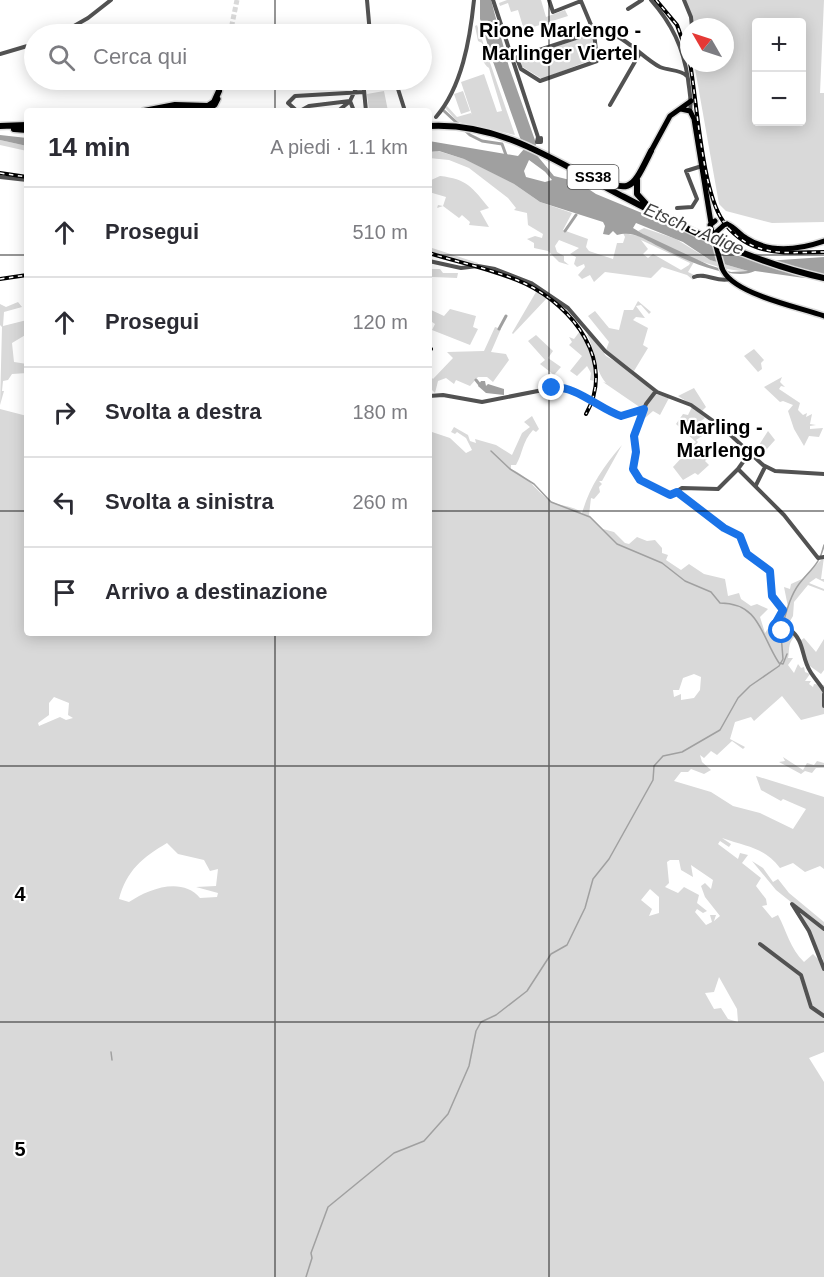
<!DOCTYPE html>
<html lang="it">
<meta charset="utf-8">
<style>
body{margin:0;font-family:Arial,sans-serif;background:#f2f2f3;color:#2b2b33}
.controls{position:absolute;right:18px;top:18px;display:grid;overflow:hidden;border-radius:6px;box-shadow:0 3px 15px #0003}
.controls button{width:54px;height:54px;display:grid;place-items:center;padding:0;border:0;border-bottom:2px solid #e1e1e2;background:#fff;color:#2b2b33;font:30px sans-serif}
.compass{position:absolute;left:680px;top:18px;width:54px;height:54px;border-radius:50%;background:#fff;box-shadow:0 3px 15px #0003;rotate:309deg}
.stop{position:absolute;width:18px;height:18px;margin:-14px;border:4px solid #1a73e8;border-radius:50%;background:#fff}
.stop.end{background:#1a73e8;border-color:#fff;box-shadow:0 2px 6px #0008}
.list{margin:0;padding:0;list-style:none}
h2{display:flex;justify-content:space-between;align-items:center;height:78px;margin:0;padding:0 24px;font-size:26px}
h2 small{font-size:20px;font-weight:400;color:#7c7c81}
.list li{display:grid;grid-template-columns:39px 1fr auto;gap:18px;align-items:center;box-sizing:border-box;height:90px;padding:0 24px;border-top:2px solid #e1e1e2}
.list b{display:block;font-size:22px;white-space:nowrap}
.list em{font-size:20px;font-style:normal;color:#7c7c81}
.icon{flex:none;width:33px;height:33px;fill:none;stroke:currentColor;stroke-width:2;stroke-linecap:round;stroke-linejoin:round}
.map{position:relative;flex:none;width:824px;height:1277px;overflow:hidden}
.search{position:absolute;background:#fff;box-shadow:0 3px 15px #0003;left:24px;top:24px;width:408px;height:66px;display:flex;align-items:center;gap:15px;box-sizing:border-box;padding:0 21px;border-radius:33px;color:#7c7c81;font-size:22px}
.panel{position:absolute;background:#fff;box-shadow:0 3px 15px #0003;left:24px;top:108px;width:408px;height:528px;border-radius:6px}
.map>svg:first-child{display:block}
.green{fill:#d9d9d9;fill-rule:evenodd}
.water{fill:#a0a0a0;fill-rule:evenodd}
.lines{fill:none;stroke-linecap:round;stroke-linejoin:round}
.stream{stroke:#a0a0a0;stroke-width:1.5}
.canal{stroke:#a0a0a0;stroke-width:3}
.river{stroke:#a0a0a0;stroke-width:4.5}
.major-tunnel{stroke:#d9d9d9;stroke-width:5;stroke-dasharray:5 2.5;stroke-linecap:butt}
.major-casing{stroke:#dbdbdb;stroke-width:8}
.highway-casing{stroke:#dbdbdb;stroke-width:9}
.minor{stroke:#525252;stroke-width:4}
.major{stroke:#000;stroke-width:5}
.highway{stroke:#000;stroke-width:6}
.rail-casing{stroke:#000;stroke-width:4}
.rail{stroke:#fff;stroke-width:1.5;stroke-dasharray:4.5;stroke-linecap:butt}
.major-bridge-casing{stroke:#dbdbdb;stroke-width:8;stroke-linecap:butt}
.minor-bridge{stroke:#525252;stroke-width:4}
.major-bridge{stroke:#000;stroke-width:5}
.route{stroke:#1a73e8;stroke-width:8}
.grid{fill:none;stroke:#000;stroke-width:1.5;stroke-opacity:0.55}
.labels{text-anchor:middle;stroke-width:4.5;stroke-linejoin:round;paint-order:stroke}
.shield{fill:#fff;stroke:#4c4c4c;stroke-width:1.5}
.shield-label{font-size:15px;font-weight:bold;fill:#000}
.water-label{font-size:18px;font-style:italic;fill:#414141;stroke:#fff}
.quarter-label{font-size:20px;font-weight:bold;fill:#000;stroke:#fff}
.grid-label{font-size:20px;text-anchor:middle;font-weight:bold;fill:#000;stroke:#fff;stroke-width:4.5;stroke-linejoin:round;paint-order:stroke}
</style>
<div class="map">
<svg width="824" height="1277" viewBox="0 0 824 1277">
<rect width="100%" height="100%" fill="#fff"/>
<path class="green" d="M507,0h34l5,17 19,-7 3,6 -44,14 -6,-20 -7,2 -3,-9 -8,3 -1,-3z
M686,0h138l-4,93h4v129l-52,1 -46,-12 -7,-7 -25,-141h31v-36h-33zM756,22h46v100h-46z
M477,25l38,110 -57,-13 -13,-14 2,-2 10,11 14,-4 1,2 -11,-33 23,-8 13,38 5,-1 -13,-43c-8,-5 -8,-16 -7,-25l-4,-2 -3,-15z
M590,35l3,2 3,21 -54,21 -21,-13v-6l3,-2z
M384,91l4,20h-19l-2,-17z
M463,91l7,20 -9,3 -7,-20z
M0,140l27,6v5l-27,-6z
M438,151l26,8 50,25 26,18 32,11 -9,17 25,9 -2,8 3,4 24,8 4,-16h6l2,-6 -2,-4 16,3 55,26 -6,10 8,4 -3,4 -6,-5 -25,-8 -11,11 -46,-6 -11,10 -4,-7 -8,4 -4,-4 7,-8 -1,-3 -7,3 -3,-3 2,-7 -6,-3 9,-6 -20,-8 -4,6 2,6 7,4v5l5,4 -10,-3 -11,-11 -14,-3v-5l-7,-4 8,-3 7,2 1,-4 -15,-9 -1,-12 -13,-3 2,-2 -8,-10 -39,-30 -20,-8 -20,-2v-6zM641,240l49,23 -1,2 -8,5 -28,-16 -5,4 -5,-4 5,-5z
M440,176c27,3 32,11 49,32l-9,3 9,16 -20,-2 1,-3 -8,-7 -3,3 -16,-12 -6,2 1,-3 5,1 3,-9 -17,-5v-11z
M644,228l32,11 34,21 38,11c-31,1 -83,-23 -110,-40z
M429,247l49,16 -1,3 -48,-15z
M429,269h11l3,4h15l-1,5 -25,-1 -3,7z
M536,292l11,6 -34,36 -1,-1z
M638,301l13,11 -2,2 -8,-9 -5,1 9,12 -9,-1 -3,3 15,8 -5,17 5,3 -14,23 -28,-21 3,-8 -21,-26 7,-5 14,17 10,2 5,-20h9z
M18,302l4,5 -18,5 -1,14 24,-6v14l-15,9 2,19 13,2v9l-15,1 -4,6 -5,1 -1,10h2l-4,14 2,-78 -2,-2v-21l6,3z
M429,309l15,7 6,-7 26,7 -3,11 5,2 -8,16 -38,-15 3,-6 -6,-4z
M495,327l6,2 -10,23 15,2 3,6 -16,22 -6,-5h-9l-8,9 -14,-6 -2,4 -8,-6 -8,3 -3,12 -4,-4 -2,-14 4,4 20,-21 -6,-6 37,-1z
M580,331l13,27 2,23 -5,-1 1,-7 -4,-7 -10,10 -7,-5 12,-15 -13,-11 3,-3 -3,-5 5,2z
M589,334l17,22 20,12 30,26 13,4 -9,17 -7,-4 -8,7 -4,-10 -38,-26 3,1c-12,-14 -10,-32 -19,-48z
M536,335l17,16 -5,7 13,9 -7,8 -14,-11 5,-4 -17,-19z
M754,349l10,11 -3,3 1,6 -4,3 -14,-16z
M782,377l-2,5 5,5 -4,-1 -2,3 21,14 -2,7 5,5 4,-2 -1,4 6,-3 -2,10 6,1 -6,1v3l13,-1 -4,9 -10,-1 -5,10 -10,-17 -6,-18 5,-6 -10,-4 -3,1 -16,-15z
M694,388l12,19 -4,4 -24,-15z
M692,407l13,11 -8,6 8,10 -9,6 2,2 -4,5 13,12 -2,2 4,4 -11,10 -3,-2 -12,7 -10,-13 23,-25 -20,-18 7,-10 5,1z
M0,409l27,7v217h402v-202l21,7 16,15 6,-3 -6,-12 -9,-6 -2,2 -4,-2 3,-5 14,8 2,6 6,2 -1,-4 21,6 16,10 10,-22 8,-6 -6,-5 8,-6 7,13 -3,3 -3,-2c-11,12 -10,23 -17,35h-5v4c20,9 25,23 40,32 10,6 22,4 31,12 8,-27 21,-46 40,-68l-20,36h-3l3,3 -3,3 1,5 -6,7 -3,-1 -2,17 14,14 11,3 11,11 4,1 8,-7 10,4 8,-1 7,8v5l6,2 -2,5 15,10 8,-6 15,10 21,5 3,17 11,-3 2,6 10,7 6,-2 11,5 -8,8 5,16 17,-25 6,-1 -4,-20 6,2 1,-5 11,-5 22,-22 -3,22h3v3l-8,-4 -7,5 15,6v2l-16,-6 -14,17 -1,14 -7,12 14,13 4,-3 12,14 8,-13v31l-3,4 -14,-10 -4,-17 -9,-10c-7,8 -4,14 -6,21h5l-5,7 6,8 4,-9 3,4 3,-1 1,5 5,2 -5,7h6l-2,3 4,3 1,-3 10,1v29l-23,6 -19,-24 -28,25 -3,-4 -16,5 -5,17 15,8 -2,2 -11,-8 -15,14 -6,-4 -7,7 -4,-3 2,7 9,8 -7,4 -13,-5 -3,3h-7l-7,9 37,11 22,14 27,7 33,16 13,-20 -23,-10 -2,2 -20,-11 -5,-14 68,21v72l-4,-3 -15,6 -12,-9 -13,5c-16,-21 -33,-21 -58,-30l9,6 -2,3 -9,-6 -2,3 20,15 2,-6 8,2 -6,8 19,15 -5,8 10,13 1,6 -5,1 10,12 6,-3c9,17 12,33 26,47l9,-8 7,7 3,-2 -30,-51 9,3 -26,-21 -24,-29 11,7 10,14 5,-3 11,14 35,29v130l-15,6 15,24v195h-824zM694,674l7,3 -1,13 -6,8 -13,2v-6l-7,3 -1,-7h6l4,-12zM54,697l15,6 -1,12 5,3 -7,2 -6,-3 -21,9 -1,-3 11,-8v-12zM167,843l11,11 26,6 6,11 8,-2 -2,17 -20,1 22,6 -1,4 -17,1c-18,-22 -52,-9 -71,4l-10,-3c7,-28 24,-42 48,-56zM670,860h9l2,10 12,7 -2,-12 22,15 -2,9 -6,-6 -4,3 4,11 15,19 -6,5 2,-6h-6l2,7 -6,3 -11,-13 2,-3 6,4 4,-2 -10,-8 2,-8 -15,-8 -6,6 -13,-6 4,-4 -2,-21zM650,889l9,8v16l-10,3 3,-7 -11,-9zM719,977l18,32 1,13 -10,-3 -7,-11 -7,1 -9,-16 9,-1z
M768,431l7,9 -9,10 -7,-5z
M783,757l20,13 4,-7 7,2 3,-4 7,2v5h-8l-4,5 -7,-2 -4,3 -22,-12 6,-1z"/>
<path class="water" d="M480,0h11l18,67 27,76 -1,10 19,23 24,6 18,12 157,65 13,2 58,-4v17l-20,4 -49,-7c-22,11 -73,-12 -95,-24 -14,-7 -27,-17 -43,-12l-4,-4 -4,4 -6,-1 2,-8 -2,-4 -63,-20 -26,-18 -50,-25 -25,-8 -10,1v-11l89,15 6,-7 -33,-93 -11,-37zM529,160h6l17,20 -7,2 -19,-5 -2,-6zM636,223l47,19 27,18 38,11 -17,1 -22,-7 -66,-31 -10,-6z
M0,135l27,3v8l-27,-6z
M481,381h4l1,5 2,-2 16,5v6l-18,-2 -8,-7z"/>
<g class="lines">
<path class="stream" d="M491,451l19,18 24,15 17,18 39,15 27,27 45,19 23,18 26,11 9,11c40,0 41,33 59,60l4,1 4,-10
M782,629c3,-14 8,-33 17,-45 12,-15 21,-20 25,-39
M111,1052l1,8
M306,1277l6,-19 -1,-5 17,-46 66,-54 30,-12 24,-27 21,-48 7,-35 5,-9 15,-7 31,-24 24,-37 16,-9 18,-37 8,-29 16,-20 44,-79 1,-14 9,-10 19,-4 38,-22 18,-32 12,-12 29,-20 4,-7 -2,-25"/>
<path class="canal" d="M443,110l27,25 12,6 20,3 4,11
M565,231l11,-16
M499,329l7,-13
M476,380l4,5"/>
<path class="river" d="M530,158l15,11"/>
<path class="major-tunnel" d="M230,34l7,-34
M219,91l2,-11"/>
<g class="major-casing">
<path id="major" d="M209,109l6,-4 3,-6
M681,109l9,2 4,8 17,104
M651,151l19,-35 21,-15
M727,224c8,3 12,10 19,14 24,16 52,12 78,3
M713,235l-3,-10 5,-4
M713,235l11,-10
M722,268c9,26 77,39 102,48"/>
</g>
<g class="highway-casing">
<path id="highway" d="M144,111l31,-6 33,1 6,-4 5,-11
M176,111h13
M0,126l27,-1
M429,126c75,-4 132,39 195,71 63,33 131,66 200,81
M14,129l13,1
M590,175c42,19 41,16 61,-24
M637,180v14l10,11"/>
</g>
<path class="minor" d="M367,0l3,34
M493,0l45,137 -1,5h4v-4
M651,0c21,24 32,47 37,79 1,11 4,21 2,32
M684,0l7,17 1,10
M628,9l14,-9
M60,34l28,-16 23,-18
M0,54l34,-10
M512,59l82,-27c25,-5 46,25 66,35 9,4 20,2 27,9
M517,59l4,10 19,12 57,-20 -3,-29 -13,-31 -28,11 -4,-12
M363,80l3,31
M391,80l7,9 7,22
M610,105l30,-52
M297,111l-9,-8 7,-7 69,-4
M300,111l9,-5 41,-5
M338,111l11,-9
M354,111l-4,-10 10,-21
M436,117c26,-30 34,-78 38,-117
M0,177l27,3
M677,208l15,-1 5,-8 -11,-28 16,-5
M429,261l32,7 17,-2 17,3 36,14 37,25 37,43 52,41 34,13 32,23 40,37 12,6 49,3
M694,277c12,-5 23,6 36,2
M656,391l-10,13 -12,32 1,16 -2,17 7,11 31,15 11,-7 36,1 20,-20 10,-14
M429,396l14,-1 39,7 76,-15 31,12
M596,402l25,14 22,-7
M738,469l46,46 34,43 6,-1
M756,485l9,-18
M677,492l47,36 15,7 8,19 23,17 2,24 11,15 -8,18 6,4 8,-3c16,11 12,28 21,42 4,7 10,13 14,20
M824,694v12
M824,929l-32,-25 17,27 15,38
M760,944l41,31 10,32 13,9"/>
<use href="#major" class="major"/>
<use href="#highway" class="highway"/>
<g class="rail-casing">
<path id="rail" d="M656,0l21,25 12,33
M690,63c7,39 12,128 33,158 8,12 22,23 36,27 21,7 44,4 65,4
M0,173l27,4
M429,253c32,10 67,17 97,31 47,23 90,77 60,130
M0,279l27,-4
M429,347l2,2"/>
</g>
<use href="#rail" class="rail"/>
<g class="major-bridge-casing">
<path id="major-bridge" d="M724,225l3,-1
M713,235l9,33"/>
</g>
<path class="minor-bridge" d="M589,399l7,3"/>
<use href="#major-bridge" class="major-bridge"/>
</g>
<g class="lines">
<path class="route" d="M552,388c22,-4 49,22 69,28l23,-7 -10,27 2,16 -3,17 7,11 30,15 7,-3 47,36 16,8 7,18 23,17 2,25 11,14 -9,16 3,5h5"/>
</g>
<path class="grid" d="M275,0v34M549,0v1277M275,80v31M0,255h27M429,255h395M0,511h27M429,511h395M275,633v644M0,766h824M0,1022h824"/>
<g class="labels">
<rect class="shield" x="567.5" y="165" width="51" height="24" rx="4.5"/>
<g class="shield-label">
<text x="593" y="182">SS38</text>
</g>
<g class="water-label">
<text transform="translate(694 229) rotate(23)" y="6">Etsch - Adige</text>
</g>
<g class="quarter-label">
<text x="560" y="37">Rione Marlengo -<tspan x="560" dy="23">Marlinger Viertel</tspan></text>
<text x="721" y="434">Marling -<tspan x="721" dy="23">Marlengo</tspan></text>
</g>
</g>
<g class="grid-label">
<text x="20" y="901">4</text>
<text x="20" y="1156">5</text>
</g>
</svg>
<div class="controls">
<button>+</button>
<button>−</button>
</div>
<svg class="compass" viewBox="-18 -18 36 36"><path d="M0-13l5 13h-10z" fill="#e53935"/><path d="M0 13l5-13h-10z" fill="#7c7c81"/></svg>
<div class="stop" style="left:782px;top:631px"></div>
<div class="stop end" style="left:552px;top:388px"></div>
<div class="search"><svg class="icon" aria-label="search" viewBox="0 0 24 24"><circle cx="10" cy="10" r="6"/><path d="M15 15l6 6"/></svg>Cerca qui</div>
<section class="panel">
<h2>14 min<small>A piedi · 1.1 km</small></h2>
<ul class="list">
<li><svg class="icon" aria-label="ahead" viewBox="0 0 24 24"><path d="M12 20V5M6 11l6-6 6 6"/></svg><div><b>Prosegui</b></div><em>510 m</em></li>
<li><svg class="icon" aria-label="ahead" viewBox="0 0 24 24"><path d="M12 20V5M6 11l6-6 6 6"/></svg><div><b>Prosegui</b></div><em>120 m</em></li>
<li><svg class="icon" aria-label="right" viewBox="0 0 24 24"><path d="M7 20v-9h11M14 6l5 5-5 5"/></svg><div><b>Svolta a destra</b></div><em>180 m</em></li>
<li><svg class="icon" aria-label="left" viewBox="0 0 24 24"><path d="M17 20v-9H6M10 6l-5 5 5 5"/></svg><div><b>Svolta a sinistra</b></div><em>260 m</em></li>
<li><svg class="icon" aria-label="arrive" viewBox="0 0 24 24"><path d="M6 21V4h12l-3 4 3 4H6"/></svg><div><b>Arrivo a destinazione</b></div></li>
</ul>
</section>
</div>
